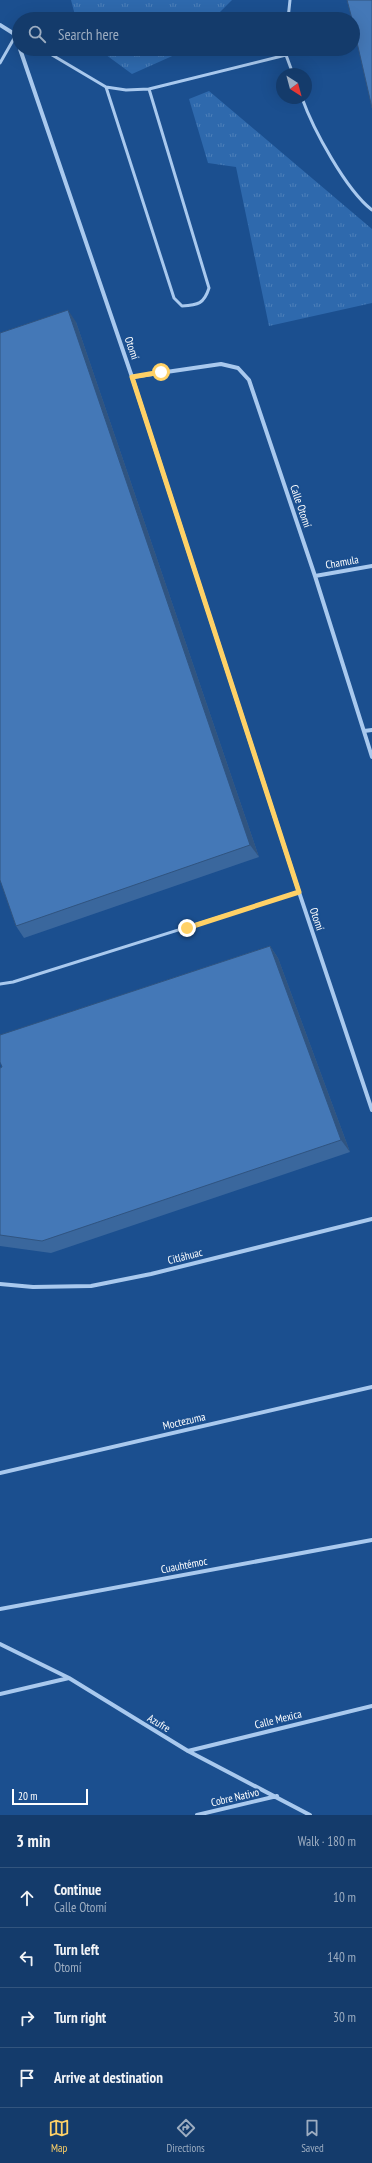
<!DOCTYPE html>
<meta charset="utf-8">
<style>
body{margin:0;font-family:"PT Sans Narrow",sans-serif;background:#1d4271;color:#f1f3f6}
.compass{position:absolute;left:276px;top:68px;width:36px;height:36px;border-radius:50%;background:#143b6b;box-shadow:0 4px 16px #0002;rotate:144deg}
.scale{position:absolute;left:12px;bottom:10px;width:76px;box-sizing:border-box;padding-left:4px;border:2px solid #fff;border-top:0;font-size:11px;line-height:14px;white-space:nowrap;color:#fff;-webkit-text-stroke:3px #1b4f8f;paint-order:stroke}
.stop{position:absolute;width:12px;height:12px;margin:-9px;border:3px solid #ffd166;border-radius:50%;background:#fff}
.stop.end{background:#ffd166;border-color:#fff;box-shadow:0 1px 4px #0008}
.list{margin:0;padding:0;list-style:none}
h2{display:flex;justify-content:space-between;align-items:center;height:52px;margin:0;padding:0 16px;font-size:17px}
h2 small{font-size:13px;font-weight:400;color:#9dadc1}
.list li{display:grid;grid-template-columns:26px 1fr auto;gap:12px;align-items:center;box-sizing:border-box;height:60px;padding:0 16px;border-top:1px solid #33557e}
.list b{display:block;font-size:15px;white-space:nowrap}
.list p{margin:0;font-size:13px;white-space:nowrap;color:#9dadc1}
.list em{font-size:13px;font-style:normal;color:#9dadc1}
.icon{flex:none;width:22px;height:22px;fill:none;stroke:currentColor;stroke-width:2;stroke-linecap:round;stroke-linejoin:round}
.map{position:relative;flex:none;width:372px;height:1815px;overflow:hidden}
.search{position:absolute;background:#143b6b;box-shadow:0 4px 16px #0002;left:12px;right:12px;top:12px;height:44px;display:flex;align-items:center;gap:10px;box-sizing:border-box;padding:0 14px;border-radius:22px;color:#9dadc1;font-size:15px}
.sheet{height:292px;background:#143b6b}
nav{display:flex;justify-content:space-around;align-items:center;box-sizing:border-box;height:56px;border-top:1px solid #33557e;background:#143b6b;font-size:11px;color:#9dadc1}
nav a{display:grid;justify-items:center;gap:2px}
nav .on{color:#ffd166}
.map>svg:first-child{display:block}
.grass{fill:url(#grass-tufts)}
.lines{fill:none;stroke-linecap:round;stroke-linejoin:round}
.service{stroke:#a9c9ee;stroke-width:3}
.minor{stroke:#a9c9ee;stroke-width:4}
.wall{fill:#3a679d}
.shaded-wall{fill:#305480}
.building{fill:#4478b7;stroke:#305480}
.route{stroke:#ffd166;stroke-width:5}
.labels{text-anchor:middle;stroke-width:4;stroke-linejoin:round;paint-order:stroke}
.street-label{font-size:11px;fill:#fff;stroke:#1b4f8f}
</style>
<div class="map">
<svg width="372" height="1815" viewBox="0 0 372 1815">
<defs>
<pattern id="grass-tufts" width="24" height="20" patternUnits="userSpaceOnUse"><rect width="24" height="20" fill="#2e69ad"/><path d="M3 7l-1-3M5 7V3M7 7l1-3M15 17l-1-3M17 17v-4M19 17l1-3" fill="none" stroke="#4d80b9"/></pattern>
</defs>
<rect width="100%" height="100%" fill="#1b4f8f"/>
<path class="grass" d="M71,0h161l-19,19h-137z
M98,49h85l-4,4 -47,21z
M209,91l163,138v74l-103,23 -33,-159 -28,-4 -19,-64z"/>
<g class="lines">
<path class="service" d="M288,19l2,-19
M42,49l64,38 20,3 23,-1 137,-34
M286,49v6l7,19
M0,63l16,-28 3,2
M106,87l68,211 8,8c16,-1 22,-2 27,-18l-60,-199
M302,98c11,31 44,92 70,112
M0,984l13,-2 286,-90"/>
<path class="minor" d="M0,25l16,10 3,10
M20,49l112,328 167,515 73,218
M132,377l89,-13 17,4 11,12 66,196 57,181
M315,576l57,-10
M364,731l8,-1
M0,1284l33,3 58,-1 60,-12 221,-55
M0,1473l372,-86
M0,1609l372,-69
M0,1644l69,34 119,73 122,64
M0,1694l69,-16
M188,1751l184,-45
M197,1815l80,-19"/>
</g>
<path class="wall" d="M76,322l183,535 -235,81 -8,-12z
M270,946l8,12 72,194 -299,101 -51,-7v-178z"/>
<path class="shaded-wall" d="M68,310l8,12 183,535 -9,-12z
M270,946l8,12 72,194 -9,-12z"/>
<path class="building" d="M347,0h25v108l-19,-83v-6h-1z
M68,310l182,535 -234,81 -16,-46v-547z
M270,946l71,194 -299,101 -42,-6v-167l2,-1 -2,-5v-27z"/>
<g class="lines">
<path class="route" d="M161,372l-29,5 167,515 -112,36"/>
</g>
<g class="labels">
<g class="street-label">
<text transform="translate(132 348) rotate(71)" y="4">Otomí</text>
<text transform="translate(301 506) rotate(71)" y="4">Calle Otomí</text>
<text transform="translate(342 562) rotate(-10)" y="4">Chamula</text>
<text transform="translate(317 919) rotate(71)" y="4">Otomí</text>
<text transform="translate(185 1256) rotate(-14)" y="4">Citláhuac</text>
<text transform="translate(184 1421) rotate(-13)" y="4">Moctezuma</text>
<text transform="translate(184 1565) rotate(-11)" y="4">Cuauhtémoc</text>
<text transform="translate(278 1719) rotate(-14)" y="4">Calle Mexica</text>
<text transform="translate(159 1723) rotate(31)" y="4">Azufre</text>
<text transform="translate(235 1797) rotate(-13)" y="4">Cobre Nativo</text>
</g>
</g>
</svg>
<svg class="compass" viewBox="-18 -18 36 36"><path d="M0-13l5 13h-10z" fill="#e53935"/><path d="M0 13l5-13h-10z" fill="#9dadc1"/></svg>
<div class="scale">20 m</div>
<div class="stop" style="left:161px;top:372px"></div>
<div class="stop end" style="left:187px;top:928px"></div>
<div class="search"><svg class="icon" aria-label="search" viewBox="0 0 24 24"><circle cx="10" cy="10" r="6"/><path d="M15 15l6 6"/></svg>Search here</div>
</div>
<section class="sheet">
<h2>3 min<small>Walk · 180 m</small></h2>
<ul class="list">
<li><svg class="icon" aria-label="ahead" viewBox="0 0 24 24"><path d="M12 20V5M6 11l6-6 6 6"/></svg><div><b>Continue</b><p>Calle Otomí</p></div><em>10 m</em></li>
<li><svg class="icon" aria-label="left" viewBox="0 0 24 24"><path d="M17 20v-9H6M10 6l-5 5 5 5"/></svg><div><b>Turn left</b><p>Otomí</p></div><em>140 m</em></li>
<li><svg class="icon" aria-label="right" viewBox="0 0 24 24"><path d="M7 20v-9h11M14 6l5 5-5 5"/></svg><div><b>Turn right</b></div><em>30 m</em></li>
<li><svg class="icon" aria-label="arrive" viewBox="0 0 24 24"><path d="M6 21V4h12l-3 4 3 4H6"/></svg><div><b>Arrive at destination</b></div></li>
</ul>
</section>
<nav>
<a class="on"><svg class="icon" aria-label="map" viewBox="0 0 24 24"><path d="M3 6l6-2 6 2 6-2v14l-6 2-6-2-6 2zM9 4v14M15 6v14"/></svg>Map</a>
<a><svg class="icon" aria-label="directions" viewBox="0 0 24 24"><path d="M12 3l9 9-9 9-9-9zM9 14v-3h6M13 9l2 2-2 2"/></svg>Directions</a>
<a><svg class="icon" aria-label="saved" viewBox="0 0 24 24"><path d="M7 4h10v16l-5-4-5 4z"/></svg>Saved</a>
</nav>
